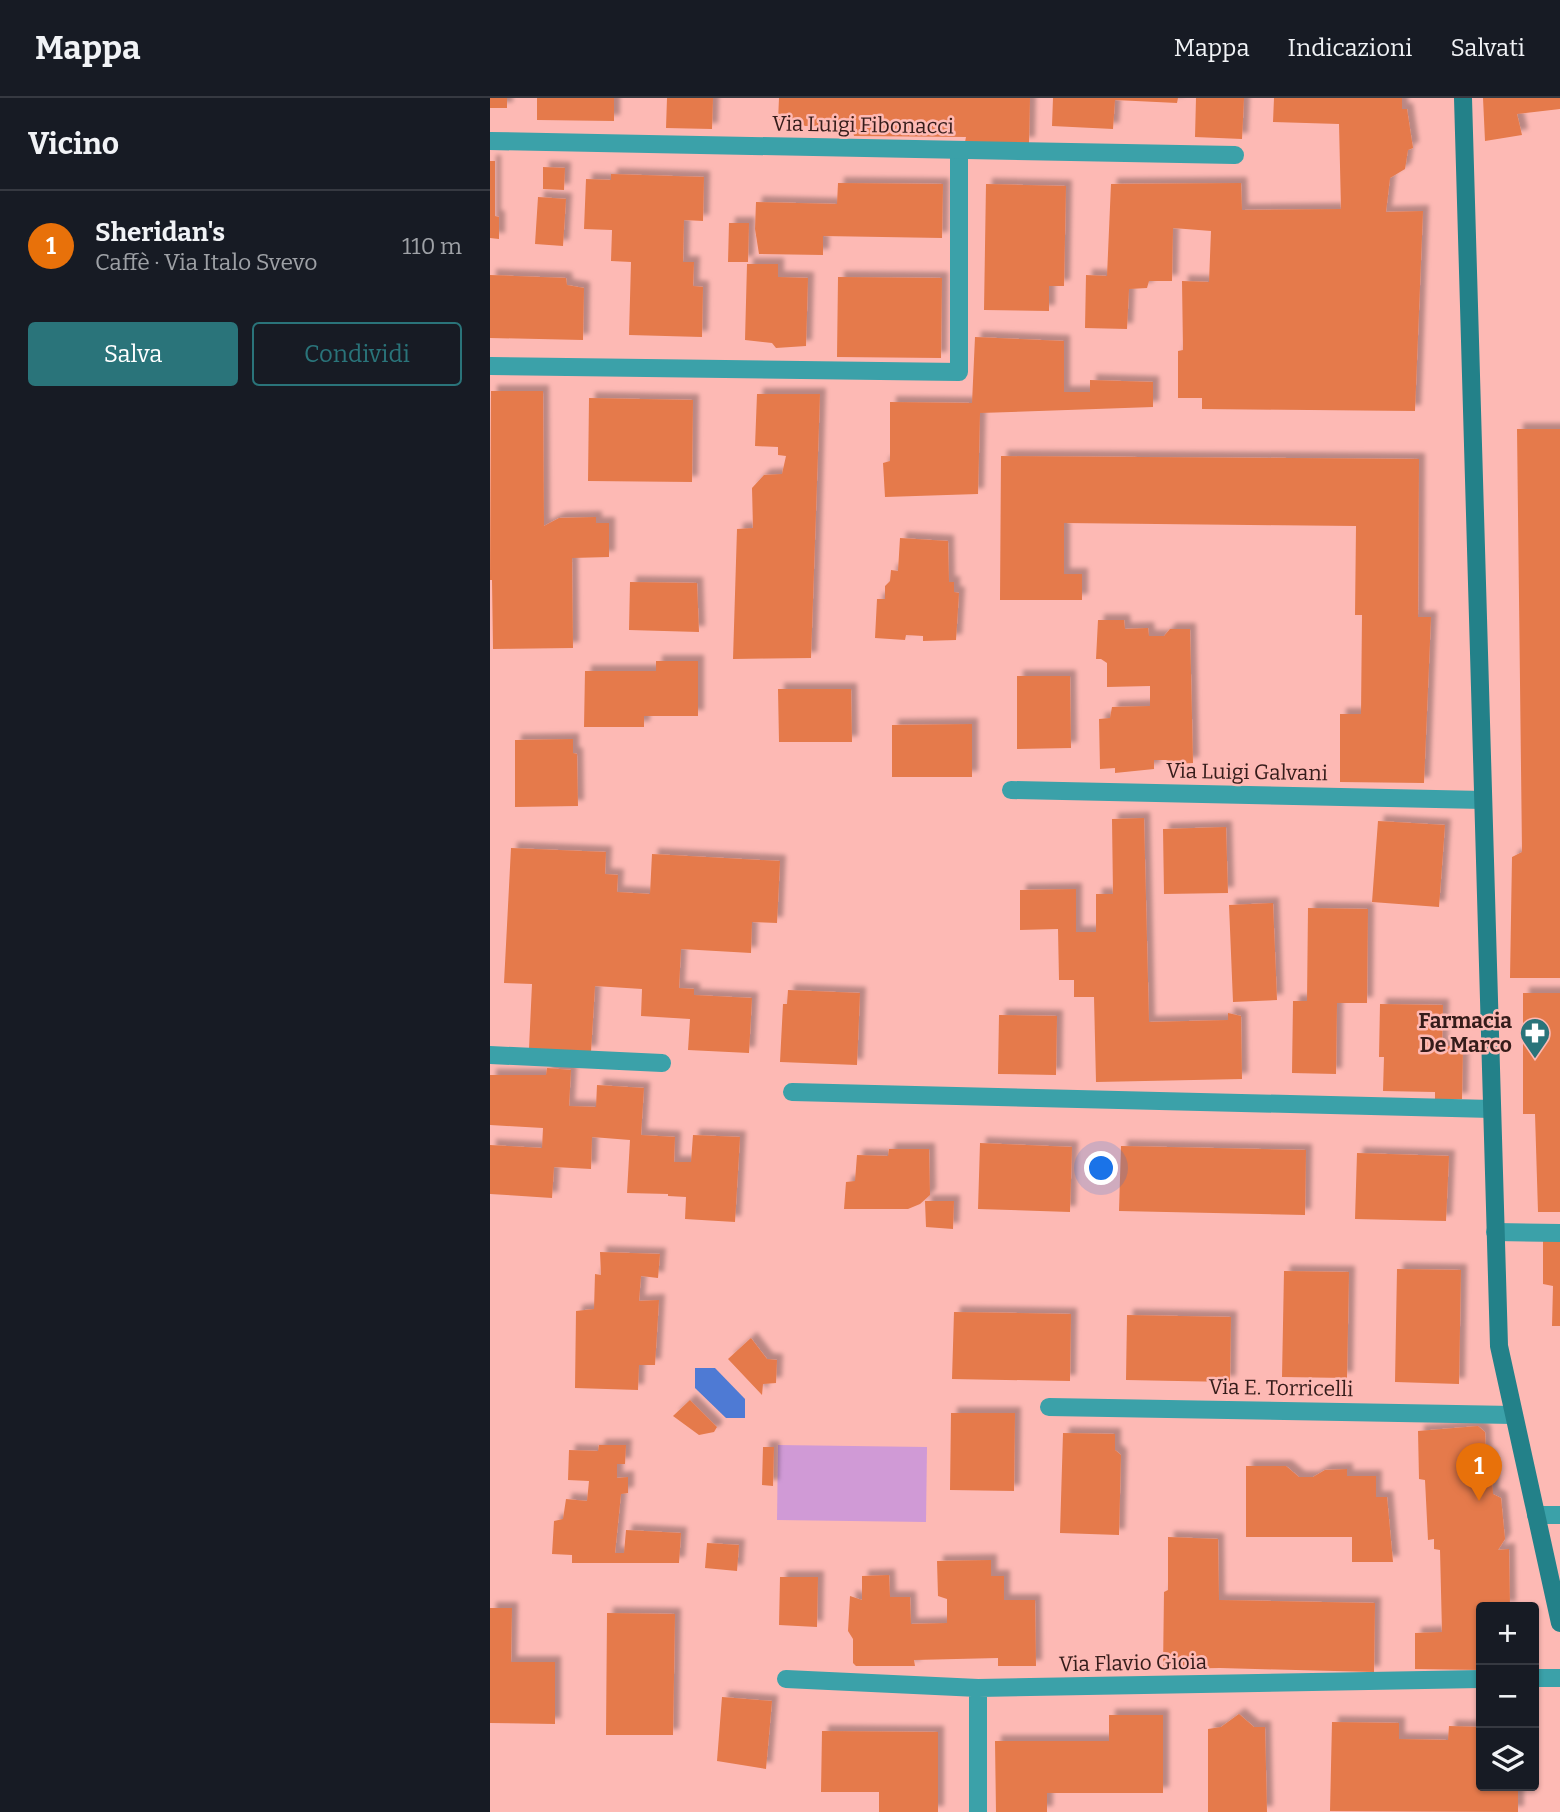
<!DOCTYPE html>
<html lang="it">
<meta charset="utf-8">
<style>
body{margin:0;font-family:Bitter,serif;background:#20242c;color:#f1f3f6}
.controls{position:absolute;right:21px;bottom:21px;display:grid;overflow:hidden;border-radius:7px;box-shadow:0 2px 5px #0004}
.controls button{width:63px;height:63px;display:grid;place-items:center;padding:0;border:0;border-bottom:2px solid #363941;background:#171b24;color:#f1f3f6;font:35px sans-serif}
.you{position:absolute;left:612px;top:1071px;width:24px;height:24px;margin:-18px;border:5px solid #fff;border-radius:50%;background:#1a73e8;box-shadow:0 0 0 10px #1a73e833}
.badge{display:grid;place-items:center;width:46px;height:46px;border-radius:50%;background:#2a747a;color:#fff;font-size:23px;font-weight:700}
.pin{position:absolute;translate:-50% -58px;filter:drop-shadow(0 2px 4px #0008)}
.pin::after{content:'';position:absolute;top:37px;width:24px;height:21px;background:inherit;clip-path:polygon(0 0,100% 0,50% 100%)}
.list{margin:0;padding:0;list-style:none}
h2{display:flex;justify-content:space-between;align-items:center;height:91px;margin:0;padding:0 28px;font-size:30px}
h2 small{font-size:23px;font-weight:400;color:#9ea1a6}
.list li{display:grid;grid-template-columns:46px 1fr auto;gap:21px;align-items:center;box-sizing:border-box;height:112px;padding:0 28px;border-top:2px solid #363941}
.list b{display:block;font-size:26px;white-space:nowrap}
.list p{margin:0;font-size:23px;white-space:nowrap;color:#9ea1a6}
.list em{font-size:23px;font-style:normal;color:#9ea1a6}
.actions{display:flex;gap:14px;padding:21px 28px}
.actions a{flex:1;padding:16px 0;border:2px solid #2a747a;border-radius:7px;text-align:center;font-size:24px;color:#2a747a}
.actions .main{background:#2a747a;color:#fff}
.icon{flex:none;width:38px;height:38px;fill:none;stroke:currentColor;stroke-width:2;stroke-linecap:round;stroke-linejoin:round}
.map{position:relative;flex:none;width:1070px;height:1714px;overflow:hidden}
header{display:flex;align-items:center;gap:42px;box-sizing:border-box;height:98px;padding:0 35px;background:#171b24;border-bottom:2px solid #363941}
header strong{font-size:33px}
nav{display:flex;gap:38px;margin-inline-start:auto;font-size:24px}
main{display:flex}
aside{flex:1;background:#171b24}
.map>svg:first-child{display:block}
.green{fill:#d09ad6}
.water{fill:#4e7ad4}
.building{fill:#e57a4b;filter:url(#shadow)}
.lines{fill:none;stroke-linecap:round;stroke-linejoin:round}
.lane{stroke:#3ba1a9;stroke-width:18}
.street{stroke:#3ba1a9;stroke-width:18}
.secondary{stroke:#238189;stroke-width:18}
.labels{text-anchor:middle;stroke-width:5;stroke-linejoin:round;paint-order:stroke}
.street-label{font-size:21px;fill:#351c1a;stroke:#fdb9b4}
.poi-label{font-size:21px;font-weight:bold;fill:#351c1a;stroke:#fdb9b4;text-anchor:end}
</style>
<header>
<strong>Mappa</strong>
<nav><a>Mappa</a><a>Indicazioni</a><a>Salvati</a></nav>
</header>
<main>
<aside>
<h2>Vicino<small></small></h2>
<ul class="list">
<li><span class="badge" style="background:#e8710a">1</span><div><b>Sheridan's</b><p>Caffè · Via Italo Svevo</p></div><em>110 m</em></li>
</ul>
<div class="actions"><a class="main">Salva</a><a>Condividi</a></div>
</aside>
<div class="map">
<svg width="1070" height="1714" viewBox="0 0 1070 1714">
<defs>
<filter id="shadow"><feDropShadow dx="6" dy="-6" stdDeviation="2" flood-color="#0004"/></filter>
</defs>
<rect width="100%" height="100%" fill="#fdb9b4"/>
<path class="green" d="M288,1347l149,2 -1,75 -149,-2z"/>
<path class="water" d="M205,1270h20l30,31v19h-19l-31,-30z"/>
<path class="building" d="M0,0h17v10h-17z
M47,0h77v23l-77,-1z
M177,0h46l-1,31 -46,-1z
M289,0h251l-1,45 -64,-1 1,-5 -112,-1 -2,-10h-47l-8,-6 -19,1z
M563,0h125l-1,5 -62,-3 -2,29 -61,-3z
M706,0h48l-2,41 -47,-2z
M784,0h128v11h5l6,39 -5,2 -3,19 -15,9 -4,34 37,-1 -8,200 -213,-2v-11h-24v-47l5,-1 -1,-69 27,1 2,-51 -38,-3 -1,53h-23l-2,7 -18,1 -2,40 -42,-1 1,-53 21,1 4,-92 130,-1 1,27 99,-1 -2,-85 -66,-2z
M993,0h77v11l-43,5 5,21 -37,6z
M0,63h5v55l4,1v22l-9,-1z
M53,69l22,1 -1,22 -21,-1z
M121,76l93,3 -1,44 -19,-1 -1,42h11l-1,24 10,1 -1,50 -73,-2 2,-73 -20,-1 1,-31 -28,-1 2,-50 25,1z
M348,85l105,1 -1,54 -119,-2v19l-64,-1 -4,-25 1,-27 81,2z
M496,86l80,2 -2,100h-15v25l-65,-1z
M48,99l28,2 -3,47 -28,-2z
M239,125h20l-1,39h-20z
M257,166h31v13l30,1 -2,68 -30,2 -4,-5 -27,-3z
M0,177l76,3 1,7 17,3 -1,52 -93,-2z
M348,179l104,1 -1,80 -104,-1z
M485,239l89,4v51h26v-12l63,2v25l-173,6 -2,81 -93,3 -2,-34 7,-2v-59l82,1z
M1,293h52l1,135 15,-8 37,-1v6h13v34l-37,1 1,90 -80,1 -1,-69h-2z
M267,296h63l-9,264 -78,1 4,-130 16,-1 -1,-40 12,-13 18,-1 4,-18 -8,-1v-8l-23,-1z
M99,300l104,2 -1,82 -104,-1z
M1027,331h43v549h-50l2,-121 10,-5z
M511,358l418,3 -1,158h13l-7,166 -84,-1v-68h21l1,-99h-7l1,-89 -292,-3v51h18v26h-82z
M410,440l48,3 1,41h5v10l5,1 -3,47 -33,1v-5l-17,-1 -1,5 -30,-2 2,-39h8v-13l5,-5 1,-11 7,1z
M140,484l67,1 2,49 -70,-2z
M608,522h26l1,9 23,-1 1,8h15l6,-7h20l3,134 -19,1 -8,-4h-12v9l-39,4v-5l-15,1 -1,-50 11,-1 2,-11 38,-1v-20l-43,1v-24l-6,-4h-5z
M166,563h42v55h-54v11h-60l1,-56h71z
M527,578h53l1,72 -54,1z
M288,591h73l1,53h-73z
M482,626v53h-80v-52z
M83,641v14l4,1 1,52 -63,1v-67z
M654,720l5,204 79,-2v-7l13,3 1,63 -146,3 -2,-85h-20v-17h-15l-1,-51 -38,1v-40l56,-1v43h20v-38h17l-1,-75z
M888,723l67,4 -6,82 -67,-5z
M736,729l2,66 -64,1 -1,-65z
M21,750l95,4 -1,22 13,1 -1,17 33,2 2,-40 128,7 -3,62 -25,-1 -1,31 -70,-4 -2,39 15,1v6l58,3 -3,55 -61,-3 2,-31 -49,-3 1,-27 -47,-3 -4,66 -62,-3 3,-65 -28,-1z
M783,805l4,97 -44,2 -4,-97z
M818,810l60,1 -1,94h-30l-1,71 -44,-1 1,-72h14z
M298,892l72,3 -3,72 -77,-3 3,-58h4z
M1033,895h37v219h-22l-3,-98h-12z
M890,906l63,1 -1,41h21l-1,53h-27v-7l-52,-1 1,-34h-5z
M509,917l58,1 -1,59 -58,-1z
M57,970l24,2 -2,36 27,1 1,-22 47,3 -3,47 34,2 -1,25h17l2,-27 47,2 -5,85 -50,-3 1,-22 -18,-1v-2l-41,-1 3,-53 -38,-3 -1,32 -37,-2 -2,31 -62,-4v-49l52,3 1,-20 -53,-3v-50h56z
M490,1045l92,4 -2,65 -92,-3z
M631,1048l185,4 -1,65 -186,-4z
M399,1051h40l1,46 -10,9 -12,5h-64l2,-27 9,-1 2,-26 31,1z
M867,1055l92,3 -3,65 -91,-2z
M435,1103h29l-1,28 -27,-2z
M1053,1140h17v88h-8l1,-40 -10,-2z
M110,1154l60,2 -2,24 -17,-2 -2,25 20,-1 -4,65h-16l-1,25 -63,-2 1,-77 18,-2 1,-35 6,1z
M907,1171l64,1 -2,114 -64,-2z
M794,1173l65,1 -2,106 -65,-1z
M464,1214l117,2 -1,67 -118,-2z
M637,1217l104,2 -1,65 -104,-2z
M261,1240l16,21 10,1 -1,23 -13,1 -1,11 -34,-36z
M200,1302l27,27 -3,5 -15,3 -26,-19z
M461,1315h64l-1,78 -64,-1z
M988,1328l7,6 1,21 5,4 2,37 8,4 4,41 -7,11 11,-1 1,58h-29v63l-66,-1v-36l27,-1 -2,-82 -6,-1v-10l-6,1 -3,-60 -6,-1 -1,-48z
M573,1335l52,1v16l6,5 -2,80 -59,-2z
M109,1347h27l-1,19h-8v14l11,-1v16l-7,1 -6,59h9l2,-23 55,3 -2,30h-107v-8l-20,-1 2,-33 9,-2 3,-20 21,2 2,-20 -21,-1 1,-30 29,1z
M273,1349h11l-1,39 -11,-1z
M756,1368h40l13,11h14l12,-7 22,-1v7h29v21h11l6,65h-41v-25h-106z
M678,1439l50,2 1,61 156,3 -1,69 -154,-4 -57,1 1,-77 4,-2z
M217,1445l32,2 -2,26 -32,-3z
M501,1462v16h13v24h31l1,66h-38v-8l-84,2 1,6h-59l-3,-3v-24l-5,-8 2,-35 12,4v-24l27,-1 1,22h20l1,27 36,-1v-24l-9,-3 -1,-35z
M290,1479h38l-1,50 -38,-2z
M0,1510h22l-1,54h44v62l-65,-1z
M117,1515l68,1 -2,121h-67z
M232,1599l50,4 -6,68 -49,-8z
M749,1616l15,13h11l2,85h-59v-83l13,-2z
M619,1617h54v78h-116v19h-51l-1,-71h114z
M842,1624l67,1v16l49,1 1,-14 32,1v59h37v26l-188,-1z
M332,1633l116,1v80h-59v-20h-58z"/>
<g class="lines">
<path class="lane" d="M0,268l469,6v-222
M302,994l700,17"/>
<path class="street" d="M0,43l745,14
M521,692l472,10
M0,957l172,8
M1005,1134l65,1
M559,1309l464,8
M1046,1417h24
M1044,1580h26
M296,1581l192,9 503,-9
M488,1590v124"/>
<path class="secondary" d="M973,0l36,1248 61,277"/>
</g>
<defs>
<g id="pharmacy-pin" transform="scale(1.575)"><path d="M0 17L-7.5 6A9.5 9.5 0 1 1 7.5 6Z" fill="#2a747a" stroke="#fdb9b4"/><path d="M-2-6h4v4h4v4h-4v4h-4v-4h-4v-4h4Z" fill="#fff"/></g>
</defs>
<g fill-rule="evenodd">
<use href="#pharmacy-pin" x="1045" y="935"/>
</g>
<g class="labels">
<g class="street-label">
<text transform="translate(373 27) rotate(1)" y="7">Via Luigi Fibonacci</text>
<text transform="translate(757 674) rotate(1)" y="7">Via Luigi Galvani</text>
<text transform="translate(791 1290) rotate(1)" y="7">Via E. Torricelli</text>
<text transform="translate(643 1565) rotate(-1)" y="7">Via Flavio Gioia</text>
</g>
<g class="poi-label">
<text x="1022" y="930">Farmacia<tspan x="1022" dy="24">De Marco</tspan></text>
</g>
</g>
</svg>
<div class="controls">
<button>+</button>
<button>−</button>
<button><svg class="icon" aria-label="layers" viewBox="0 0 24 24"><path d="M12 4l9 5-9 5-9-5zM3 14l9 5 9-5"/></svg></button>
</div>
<div class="you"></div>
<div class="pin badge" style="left:989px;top:1403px;background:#e8710a">1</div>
</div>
</main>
